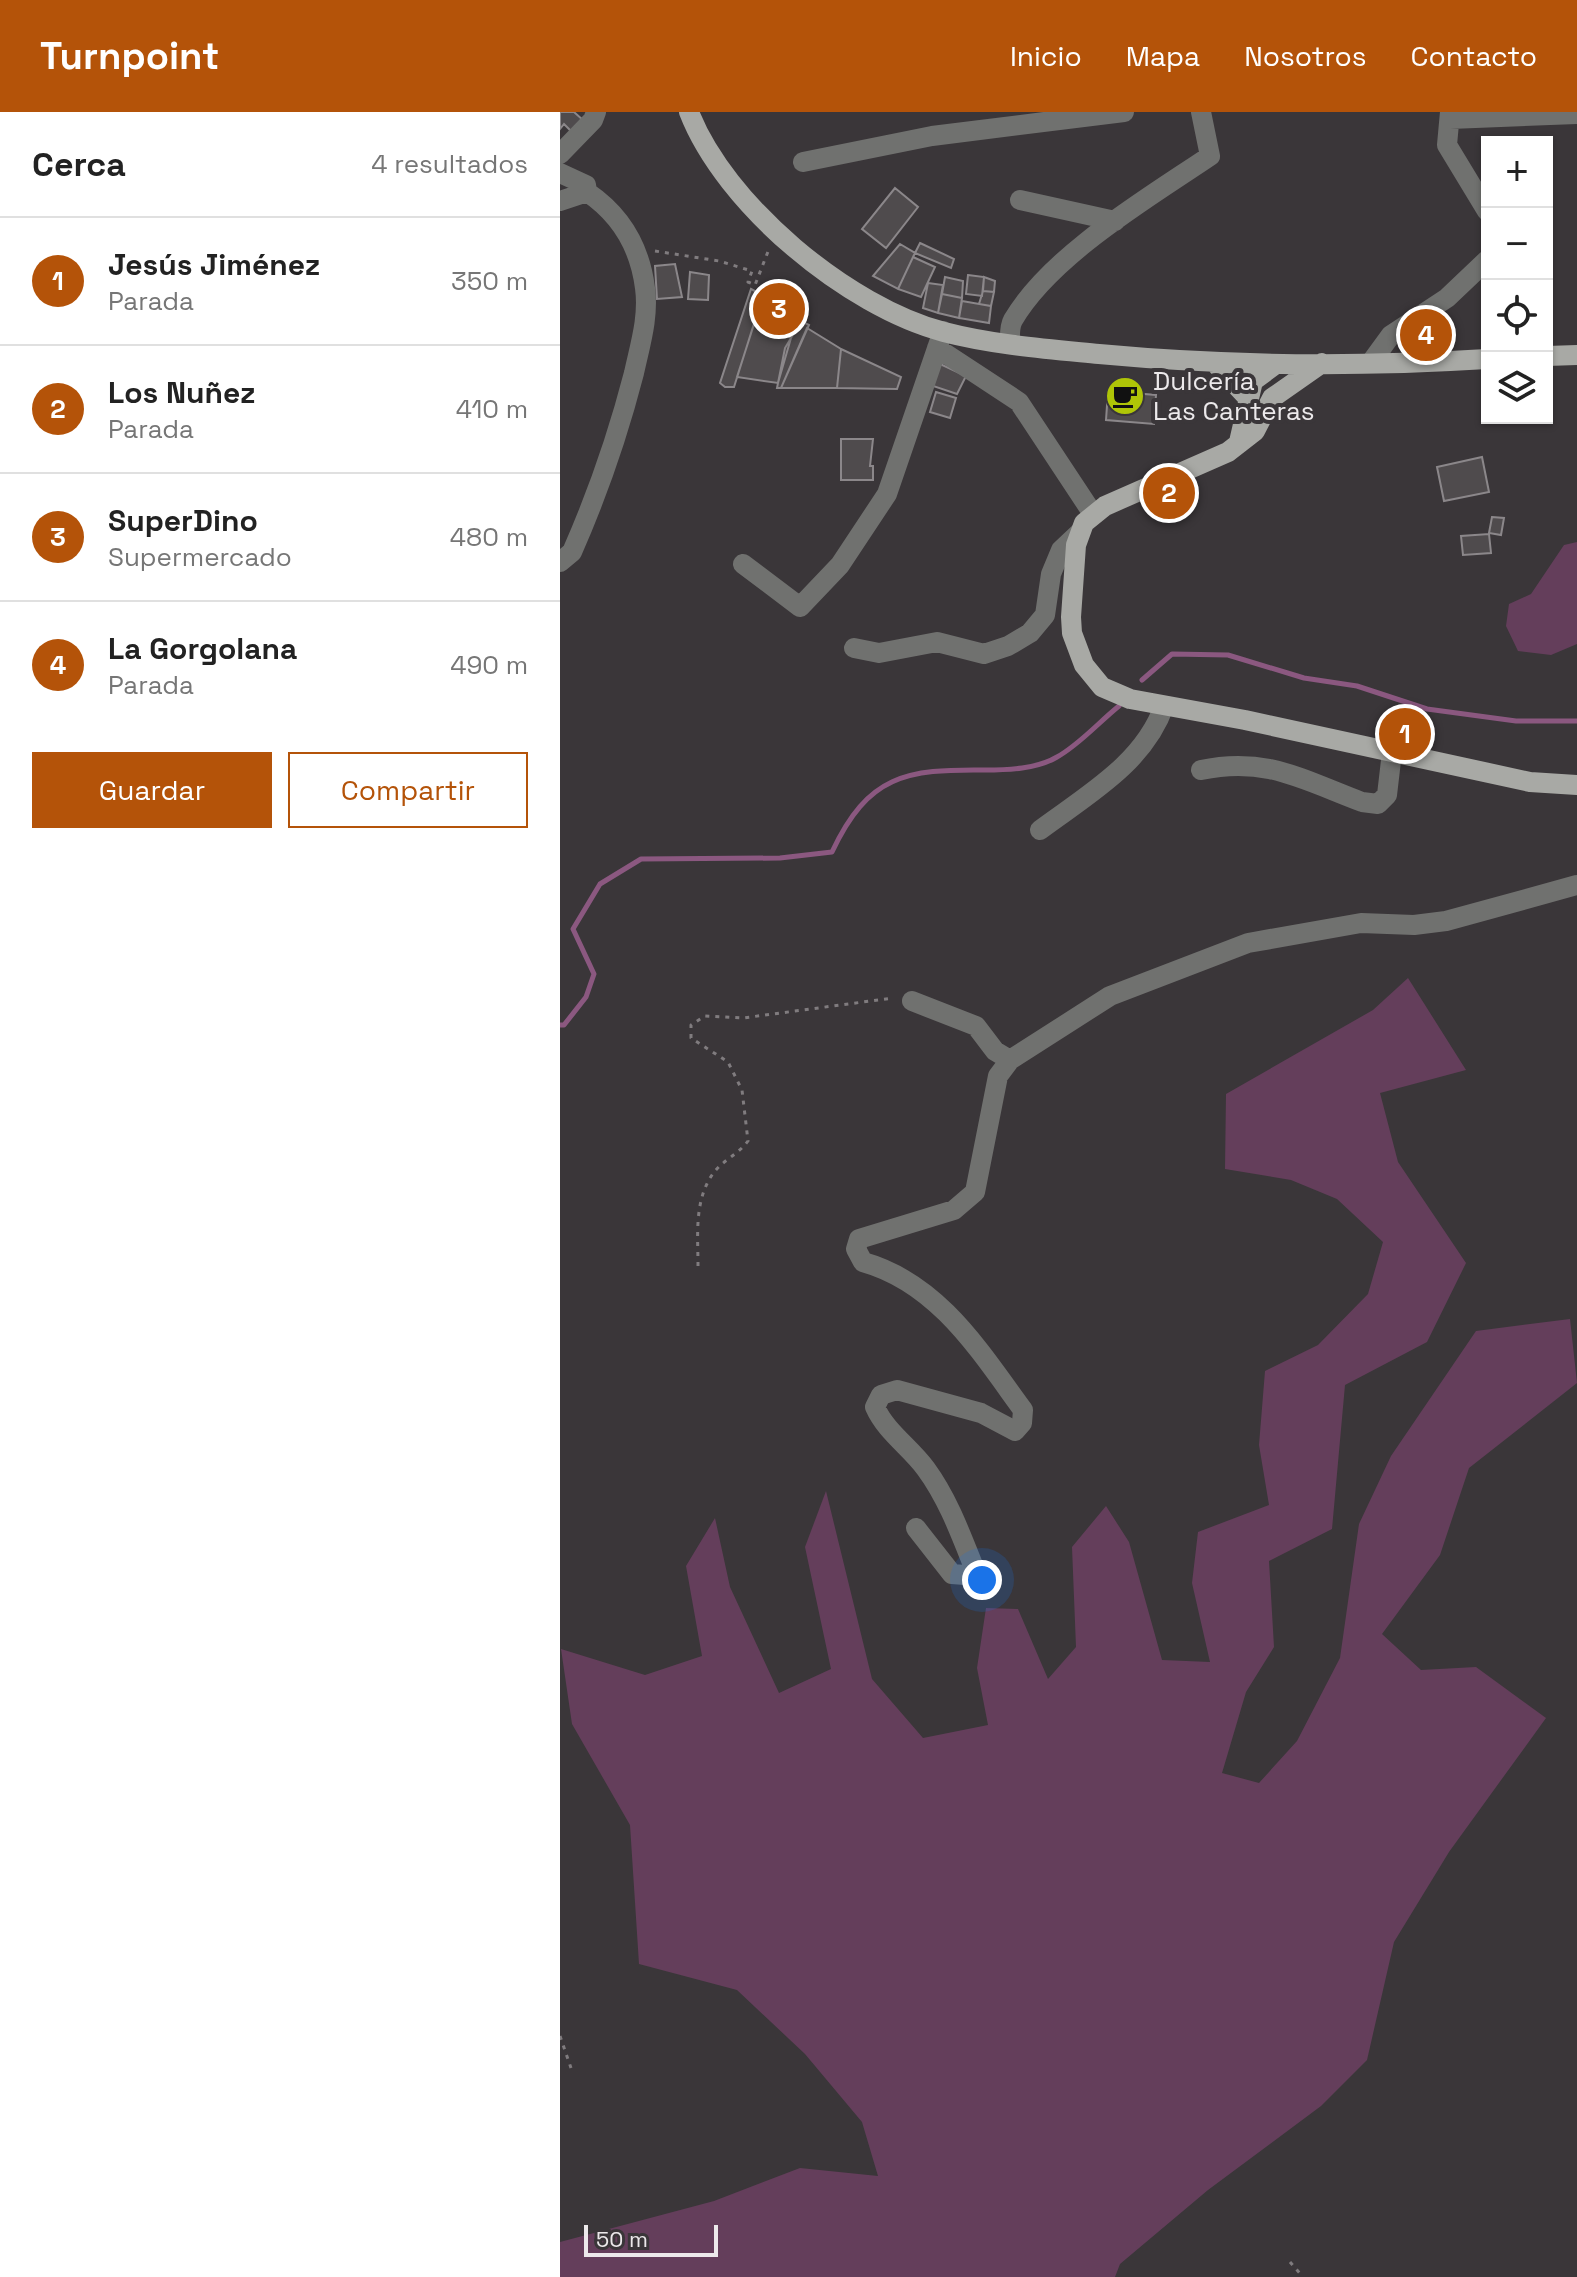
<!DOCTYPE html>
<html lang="es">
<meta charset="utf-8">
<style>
body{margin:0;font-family:"Space Grotesk",sans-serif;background:#f6f6f6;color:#222}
.controls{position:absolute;right:24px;top:24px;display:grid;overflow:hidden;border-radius:0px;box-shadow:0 2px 6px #0004}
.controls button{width:72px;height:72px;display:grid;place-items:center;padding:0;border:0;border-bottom:2px solid #e0e0e0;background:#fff;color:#222;font:40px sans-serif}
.scale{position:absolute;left:24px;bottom:20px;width:134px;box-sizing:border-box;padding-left:8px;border:4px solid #ece9eb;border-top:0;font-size:22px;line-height:28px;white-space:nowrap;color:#ece9eb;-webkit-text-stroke:6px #3a3639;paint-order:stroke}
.you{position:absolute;left:422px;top:1468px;width:28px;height:28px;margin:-20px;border:6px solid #fff;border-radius:50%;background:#1a73e8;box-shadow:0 0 0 12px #1a73e833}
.badge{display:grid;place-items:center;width:52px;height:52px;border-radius:50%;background:#b45309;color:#fff;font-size:26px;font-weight:700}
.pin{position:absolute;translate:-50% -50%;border:4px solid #fff;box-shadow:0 2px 8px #0006}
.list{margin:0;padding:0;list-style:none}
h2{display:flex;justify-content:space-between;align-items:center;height:104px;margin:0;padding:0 32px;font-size:34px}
h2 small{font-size:26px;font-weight:400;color:#767676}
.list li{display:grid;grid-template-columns:52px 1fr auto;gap:24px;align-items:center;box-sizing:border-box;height:128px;padding:0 32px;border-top:2px solid #e0e0e0}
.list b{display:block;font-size:30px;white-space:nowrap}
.list p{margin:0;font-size:26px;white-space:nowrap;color:#767676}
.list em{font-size:26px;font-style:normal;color:#767676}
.actions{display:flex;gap:16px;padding:24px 32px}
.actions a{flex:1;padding:18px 0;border:2px solid #b45309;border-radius:0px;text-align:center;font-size:28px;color:#b45309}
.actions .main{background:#b45309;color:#fff}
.icon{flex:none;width:44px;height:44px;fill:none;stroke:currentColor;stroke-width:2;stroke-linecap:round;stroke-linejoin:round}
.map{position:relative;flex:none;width:1017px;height:2165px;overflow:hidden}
header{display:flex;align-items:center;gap:48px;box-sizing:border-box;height:112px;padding:0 40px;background:#b45309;color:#fff}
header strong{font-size:38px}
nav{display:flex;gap:44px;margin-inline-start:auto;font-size:28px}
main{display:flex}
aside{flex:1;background:#fff}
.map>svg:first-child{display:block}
.green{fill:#643e5b}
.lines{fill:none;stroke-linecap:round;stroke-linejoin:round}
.stream{stroke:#8b5880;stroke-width:5}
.building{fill:#4f4b4d;stroke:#8b878a;stroke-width:2}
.path{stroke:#807c7f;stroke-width:3;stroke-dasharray:4 6;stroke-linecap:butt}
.minor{stroke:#70716f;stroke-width:20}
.major{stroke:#a8a9a5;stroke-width:20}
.labels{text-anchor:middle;stroke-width:8;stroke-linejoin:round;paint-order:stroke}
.poi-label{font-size:26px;fill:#ece9eb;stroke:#3a3639;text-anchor:start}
</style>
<header>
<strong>Turnpoint</strong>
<nav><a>Inicio</a><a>Mapa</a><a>Nosotros</a><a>Contacto</a></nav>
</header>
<main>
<aside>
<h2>Cerca<small>4 resultados</small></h2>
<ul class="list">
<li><span class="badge">1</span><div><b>Jesús Jiménez</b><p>Parada</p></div><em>350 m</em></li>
<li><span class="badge">2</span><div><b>Los Nuñez</b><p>Parada</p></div><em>410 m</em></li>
<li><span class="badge">3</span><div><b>SuperDino</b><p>Supermercado</p></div><em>480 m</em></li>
<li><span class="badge">4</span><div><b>La Gorgolana</b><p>Parada</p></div><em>490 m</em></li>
</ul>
<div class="actions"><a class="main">Guardar</a><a>Compartir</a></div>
</aside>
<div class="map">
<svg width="1017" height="2165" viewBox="0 0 1017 2165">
<rect width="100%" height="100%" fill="#3a3639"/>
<path class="green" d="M1017,430v102l-26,11 -33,-4 -12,-25 3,-22 22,-10 33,-49z
M848,866l58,92 -86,23 18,69 68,101 -39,79 -82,43 -13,144 -63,32 5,86 -28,45 -24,81 37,10 38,-42 43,-83 19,-134 32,-68 85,-125 94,-12 7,64 -108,85 -29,87 -58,79 39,36 55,-3 70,51 -97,134 -55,90 -27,118 -46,46 -113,84 -88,74 -5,13h-555v-35l154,-41 86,-33 78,8 -16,-54 -57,-68 -68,-64 -98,-26 -9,-139 -58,-101 -11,-75 84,26 57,-19 -16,-90 29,-48 15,69 49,106 52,-24 -26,-122 21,-56 46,188 51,59 65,-13 -11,-57 9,-60 32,1 30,70 28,-32 -4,-100 34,-41 23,36 33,118 48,2 -18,-79 6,-51 71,-27 -10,-60 6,-74 53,-26 50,-51 15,-52 -46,-43 -46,-19 -66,-11 1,-75 147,-84z"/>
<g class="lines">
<path class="stream" d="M582,568l30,-26 56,1 76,23 53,8 70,23 89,12h61
M0,913h4l22,-28 8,-23 -21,-45 27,-45 41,-25 139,-1 52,-6c36,-77 74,-83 153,-82 23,0 52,-1 72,-13 22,-12 42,-35 62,-51"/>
</g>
<path class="building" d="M0,0h14l10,9 -12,11 -8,-8 -4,5z
M335,76l23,19 -32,41 -24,-19z
M360,131l34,16 -3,9 -36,-15z
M340,132l15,9 -17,36 -25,-13z
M353,145l22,10 -14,30 -23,-8z
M115,152l7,33 -25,2 -2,-33z
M130,160l19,3 -1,25 -20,-1z
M408,163l16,2 -2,19 -16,-2z
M385,165l18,4 -1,17 -20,-4z
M424,165l11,4 -1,11 -11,-1z
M368,171l15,2 -5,28 -15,-5z
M191,177l12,6 -29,92h-9l-5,-4z
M423,179l11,1 -3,14 -12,-2z
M203,182l40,25 -12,19 -37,-21z
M382,182l20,4 -3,20 -21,-5z
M402,189l29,5 -2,17 -30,-5z
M196,206l35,20 -13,45 -41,-6z
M241,209l8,4 -28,63h-4l8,-40z
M247,216l34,21 -4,39h-56z
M281,237l60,28 -4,12 -60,-1z
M378,251l28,13 -9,18 -27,-9z
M548,279l48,4 -2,29 -48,-4z
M376,280l20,6 -6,20 -20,-6z
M281,327h32l-3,27h3v14h-32z
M922,345l7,35 -45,9 -7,-34z
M932,405l12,1 -3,17 -12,-2z
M929,422l2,19 -28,2 -2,-19z"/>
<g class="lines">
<path class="path" d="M95,139l64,10 33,10 -4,11 7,3 14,-36
M138,1154c0,-31 -4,-64 14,-91 9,-14 26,-20 36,-34l-6,-51 -14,-28 -37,-24v-13l14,-9 38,2 150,-20
M0,1924l11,32
M730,2150l13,15"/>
<path class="minor" d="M890,0l-3,33 40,66
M890,7l127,-5
M0,42l33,-34 3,-8
M243,50l129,-26 192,-24
M0,61l26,12 1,7c34,23 53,56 58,96 4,29 -5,57 -11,85 -16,62 -36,120 -62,179l-12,10
M460,88l95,21
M0,89l27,-9
M450,232c0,-7 -1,-17 3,-24 38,-65 135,-122 197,-164l-9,-44
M377,236l82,54 74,112
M812,249l19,-26 56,-37 40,-38
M183,452l57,43 40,-42 47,-71 56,-163
M294,536l25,5 58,-11 47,12 24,-8 22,-13 15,-18 6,-41 10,-24 18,-17
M641,658c65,-14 102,10 161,32l16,2 9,-9 5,-43
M480,718c47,-35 104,-67 124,-124
M352,889l64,25 19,25 15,9
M356,1416l36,46 13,1 10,-5c-14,-35 -27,-71 -49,-101 -16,-22 -40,-37 -51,-62l6,-12 16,-5 84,23 34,18 7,-8 1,-13c-44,-60 -85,-127 -160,-148l-7,-13 3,-10 95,-29 21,-18 23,-116 12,-16 100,-64 138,-53 113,-20 53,2 32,-4 131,-36"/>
<path class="major" d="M129,0c36,93 159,195 255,220 50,13 104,17 155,22 129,12 259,13 388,5
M987,244l30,-1
M654,250l33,35
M762,251l-50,35 -17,33 -27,21 -123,54 -21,17 -8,22 -5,72 1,16 12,32 18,22 28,12 115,21 285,62 47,3
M679,330l14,-61 23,-17"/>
</g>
<defs>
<g id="cafe-disc" transform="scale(2)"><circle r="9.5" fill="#afc507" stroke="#3a3639"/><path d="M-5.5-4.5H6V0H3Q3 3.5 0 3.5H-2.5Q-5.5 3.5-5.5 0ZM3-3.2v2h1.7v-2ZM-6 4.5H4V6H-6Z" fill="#111"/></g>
</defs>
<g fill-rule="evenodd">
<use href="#cafe-disc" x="565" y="284"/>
</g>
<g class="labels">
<g class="poi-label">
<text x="593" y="278">Dulcería<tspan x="593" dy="30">Las Canteras</tspan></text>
</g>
</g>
</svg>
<div class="controls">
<button>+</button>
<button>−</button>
<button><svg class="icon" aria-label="locate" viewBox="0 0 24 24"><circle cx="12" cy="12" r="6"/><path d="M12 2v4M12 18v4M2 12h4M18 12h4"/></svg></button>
<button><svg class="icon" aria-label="layers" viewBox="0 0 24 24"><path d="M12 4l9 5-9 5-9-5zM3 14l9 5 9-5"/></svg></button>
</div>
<div class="scale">50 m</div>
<div class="you"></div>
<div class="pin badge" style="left:845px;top:622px">1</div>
<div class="pin badge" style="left:609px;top:381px">2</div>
<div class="pin badge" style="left:219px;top:197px">3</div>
<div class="pin badge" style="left:866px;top:223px">4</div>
</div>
</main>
